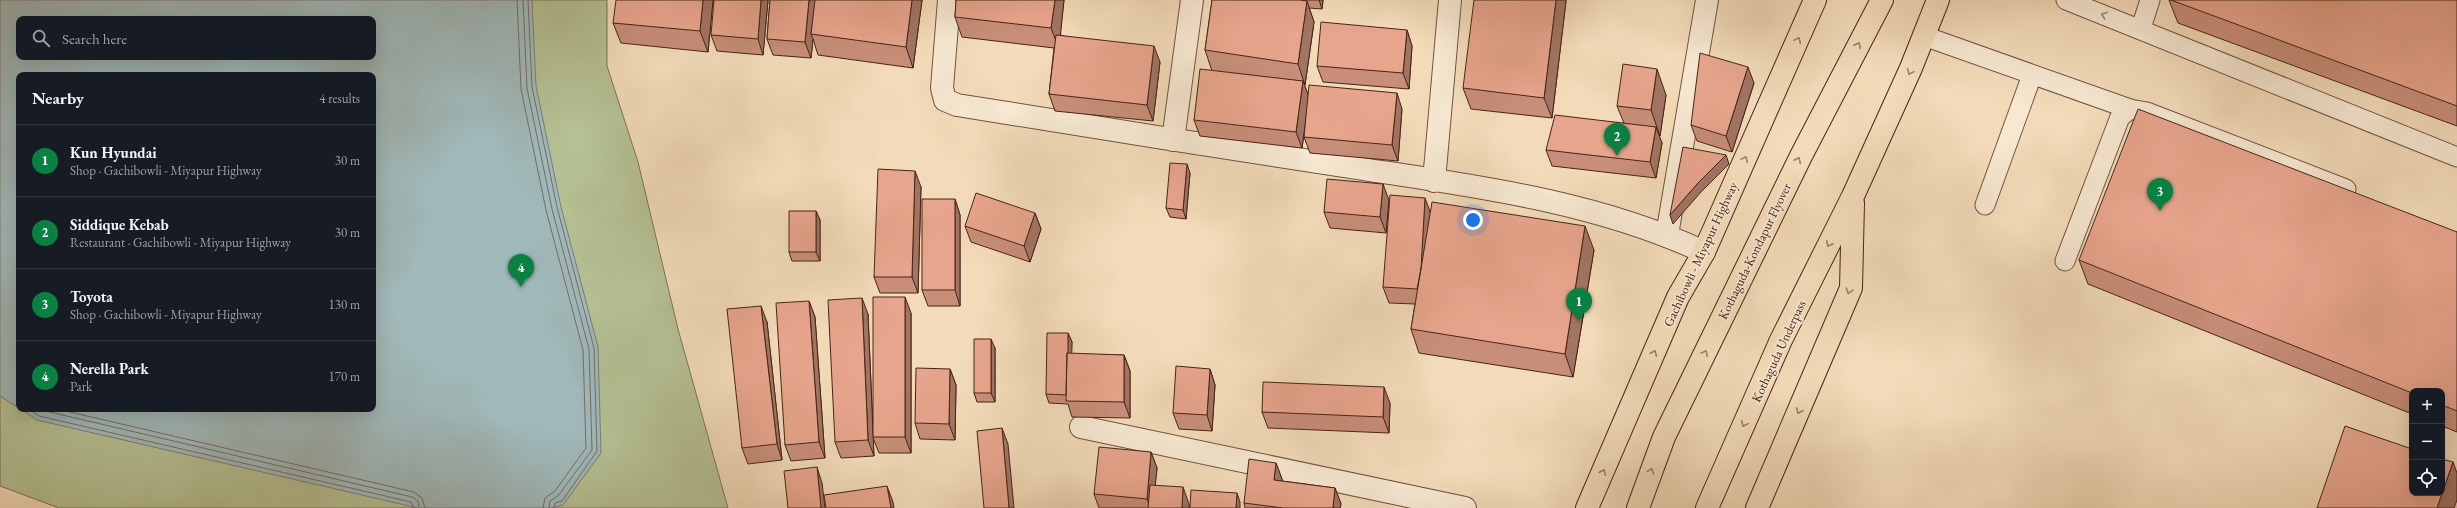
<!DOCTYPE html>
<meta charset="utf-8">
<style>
body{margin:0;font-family:"EB Garamond",serif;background:#20242c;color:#f1f3f6}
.controls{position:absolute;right:12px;bottom:12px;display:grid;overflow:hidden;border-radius:8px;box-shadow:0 4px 16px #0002}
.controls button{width:36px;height:36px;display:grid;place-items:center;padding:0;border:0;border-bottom:1px solid #363941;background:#171b24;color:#f1f3f6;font:20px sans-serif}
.you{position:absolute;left:1473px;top:220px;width:14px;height:14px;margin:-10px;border:3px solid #fff;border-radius:50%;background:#1a73e8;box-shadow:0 0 0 6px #1a73e833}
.badge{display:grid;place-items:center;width:26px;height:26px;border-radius:50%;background:#0b8043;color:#fff;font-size:13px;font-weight:700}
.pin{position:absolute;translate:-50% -33px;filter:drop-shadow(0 1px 2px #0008)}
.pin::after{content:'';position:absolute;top:21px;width:14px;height:12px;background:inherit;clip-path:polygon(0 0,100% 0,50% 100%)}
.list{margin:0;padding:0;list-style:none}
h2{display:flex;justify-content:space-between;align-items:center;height:52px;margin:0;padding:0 16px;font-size:17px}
h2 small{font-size:13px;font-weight:400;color:#9ea1a6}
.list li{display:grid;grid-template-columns:26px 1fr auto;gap:12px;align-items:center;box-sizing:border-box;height:72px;padding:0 16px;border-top:1px solid #363941}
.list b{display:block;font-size:15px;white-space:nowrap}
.list p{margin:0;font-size:13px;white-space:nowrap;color:#9ea1a6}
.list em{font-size:13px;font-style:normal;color:#9ea1a6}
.icon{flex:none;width:22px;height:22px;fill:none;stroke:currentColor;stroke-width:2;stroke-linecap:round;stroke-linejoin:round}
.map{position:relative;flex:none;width:2457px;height:508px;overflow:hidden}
.search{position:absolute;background:#171b24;box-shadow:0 4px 16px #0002;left:16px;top:16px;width:360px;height:44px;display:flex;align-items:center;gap:10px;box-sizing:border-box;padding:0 14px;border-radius:8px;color:#9ea1a6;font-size:15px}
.panel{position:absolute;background:#171b24;box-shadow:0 4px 16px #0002;left:16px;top:72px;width:360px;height:340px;border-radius:8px}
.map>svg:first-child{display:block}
.green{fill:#b5c194;stroke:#7e7256;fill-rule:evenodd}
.water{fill:#a0b9ba;stroke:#7c7d79;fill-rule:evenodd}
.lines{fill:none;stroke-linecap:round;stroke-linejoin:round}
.shore{stroke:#736e68;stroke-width:1}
.lane-casing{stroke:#715240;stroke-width:21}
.street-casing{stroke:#715240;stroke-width:24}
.primary-casing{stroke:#462417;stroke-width:24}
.lane{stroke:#f7e8d2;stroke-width:19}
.street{stroke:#f7e8d2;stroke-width:22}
.primary{stroke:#f3dbb9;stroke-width:22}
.wall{fill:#c88e79;stroke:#462417}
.shaded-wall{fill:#a27463;stroke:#462417}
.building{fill:#e8a58d;stroke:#462417}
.oneway{stroke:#9e8674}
.oneway2{stroke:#9c8068}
.labels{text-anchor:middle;stroke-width:3.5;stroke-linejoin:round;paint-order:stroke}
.street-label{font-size:13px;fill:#462417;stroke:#f7e8d2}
</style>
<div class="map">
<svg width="2457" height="508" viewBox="0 0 2457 508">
<rect width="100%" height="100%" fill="#f3dbb9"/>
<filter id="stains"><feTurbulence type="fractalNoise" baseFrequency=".005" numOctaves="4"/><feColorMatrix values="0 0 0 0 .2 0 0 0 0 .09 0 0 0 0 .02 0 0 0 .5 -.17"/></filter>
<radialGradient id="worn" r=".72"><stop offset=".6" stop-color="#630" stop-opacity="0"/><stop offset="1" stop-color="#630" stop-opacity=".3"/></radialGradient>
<path class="green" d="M0,0h607v66l31,96 40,167 50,179h-669l-59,-22zM19,19h354v38h-354zM19,75h354v334h-354z"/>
<path class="water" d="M0,0h532l4,86 25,121 37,140 3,106 -38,52 -13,3h-132l-381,-88 -16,-11h352v-334h-354v333l-19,-12zM19,19h354v38h-354z"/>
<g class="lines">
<path class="shore" d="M517,0l4,89 25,121 37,140 3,98 -31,43 -10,7 -2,10
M523,0l4,88 25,121 37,140 3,101 -34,46 -8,5 -1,7
M528,0l4,87 25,120 37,141 3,103 -35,50 -7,2 -1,5
M28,409l11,7 372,86 3,6
M37,409l375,88 6,4 1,7
M57,409l357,83 8,6 3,10"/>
<g class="lane-casing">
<path id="lane" d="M2066,0l391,157
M2141,28l9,-28
M1924,36l206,73
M1985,205l47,-130
M2065,261l55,-144 10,-8 17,3 199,77"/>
</g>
<g class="street-casing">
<path id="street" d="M949,0l-7,88 3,12 12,5c129,21 257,41 386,61 122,19 248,33 361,86
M1173,140l19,-140
M1434,181l16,-181
M1667,235l40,-235
M1081,427l384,81"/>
</g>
<g class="primary-casing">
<path id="primary" d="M1587,508l91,-211 26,-45 111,-252
M1638,508l26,-71 137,-281 81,-156
M1707,508l74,-168 72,-144 58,-128 27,-68
M1757,508l94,-220 2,-85"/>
</g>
<use href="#lane" class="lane"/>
<use href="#street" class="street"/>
<use href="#primary" class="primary"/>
</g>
<path class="wall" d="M713,0l-5,52 -87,-9 -8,-20z
M768,0l-5,55 -46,-4 -6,-16z
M770,0h152l-9,68 -95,-13 -5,-16 -2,19 -38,-3 -6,-16z
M956,0h108l-4,35 100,27 -7,59 -98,-10 -6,-17 5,-46 -92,-11 -7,-20z
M1212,0h111l-1,9 -13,-1 5,14 -9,63h-1l4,10 94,14 -4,52 -88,-8 -6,-16 1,-10 -3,21 -102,-12 -6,-16 18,-49 -7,-21z
M2169,0h288v126l-279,-103z
M1566,1l-14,117 -81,-9 -8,-21z
M1407,30l5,16 -3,43 -86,-7 -6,-16z
M1754,83l-22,69 -35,-11 -6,-16z
M1666,95l-6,41h-1l3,7 -6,35 -104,-12 -6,-16 78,-27 -7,-17z
M1190,173l-4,46 -16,-2 -4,-9z
M921,187l-3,106h-38l-6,-16z
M955,199l5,16v91h-32l-6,-16z
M1389,200l-3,33 -56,-5 -6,-16z
M816,211l4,9v41h-28l-3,-9z
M1430,211l164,39 -21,127 -154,-24 -8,-24 4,-25 -26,-1 -6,-16z
M1035,213l6,16 -11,33 -59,-20 -6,-16z
M2457,232v200l-15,-6v-35h-30v23l-324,-130 -9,-24z
M809,301l6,16 10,141 -34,3 -6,-16z
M911,313v140h-32l-6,-15 1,18 -33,2 -6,-16 33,-128 5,116z
M767,322l15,138 -34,4 -6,-16z
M1068,333l4,9 -1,12 53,1 6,16v47l-58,-1 -4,-13 -19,-1 -3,-9z
M995,348v54h-18l-3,-9z
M950,369l6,16 -1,55 -35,-1 -5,-16z
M1210,369l5,16 -3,46 -33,-2 -6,-16z
M1390,403l-1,30 -121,-5 -6,-16z
M1151,452l6,16 -2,17 34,19v4h-90l-5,-14z
M1276,463l6,16v2l53,7 6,16 -1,4h-95l-1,-5z"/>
<path class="shaded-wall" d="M703,0h10l-5,52 -8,-21z
M761,0h7l-5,55 -5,-16z
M809,0h7l-5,34 2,5 -2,19 -6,-16z
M912,0h10l-9,68 -7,-21z
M1055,0h9l-5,49 -8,-21z
M1319,0h4l-1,9z
M1556,0h10v1l-14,117 -8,-20z
M1307,1l7,21 -9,63 -7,-21z
M1407,30l5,16 -3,43 -6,-16z
M1154,46l6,16 -7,59 -6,-16z
M1748,67l6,16 -22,69 -6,-16z
M1657,69l9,26 -6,41 -9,-26z
M1303,81l6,16 -7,51 -6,-16z
M1397,93l5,16 -4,52 -6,-16z
M1656,127l6,16 -6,35 -6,-16z
M1726,155l3,9 -28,28 -28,32 -3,-9 28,-32z
M1187,164l3,9 -4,46 -3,-9z
M915,171l6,16 -3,106 -6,-16z
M1383,184l6,16 -3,33 -6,-16z
M1425,198l6,16 -12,75z
M955,199l5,16v91l-5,-16z
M816,211l4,9v41l-4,-9z
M1035,213l6,16 -11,33 -6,-16z
M1585,226l9,24 -21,127 -8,-23z
M905,297l6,16v140l-6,-16z
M862,298l6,16 6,142 -6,-16z
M809,301l6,16 10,141 -6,-16z
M761,306l6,16 15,138 -5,-16z
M1068,333l4,9 -1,59 -4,-6z
M991,339l4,9v54l-4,-9z
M1124,355l6,16v47l-6,-16z
M950,369l6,16 -1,55 -6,-16z
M1210,369l5,16 -3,46 -5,-16z
M1384,387l6,16 -1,30 -6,-16z
M1002,428l6,16 6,64h-5z
M1151,452l6,16 -4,40h-3l-3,-9z
M2453,462l4,11v27l-3,8h-17z
M1276,463l6,16 -2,17 -6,-16z
M817,467l5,16 3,25h-4z
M887,486l6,16 1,6h-3z
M1183,487l6,17v4h-7z
M1335,488l6,16 -1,4h-7z
M1237,493l3,9v6h-4z"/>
<path class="building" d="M616,0h87l-3,31 -87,-8z
M714,0h47l-3,39 -47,-4z
M770,0h39l-4,42 -38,-3z
M815,0h97l-6,47 -95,-13z
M956,0h99l-4,28 -96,-11z
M1212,0h88l7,1 -9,63 -93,-14z
M1474,0h82l-12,98 -81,-10z
M2171,0h286v106z
M1321,22l86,8 -4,43 -86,-7z
M1056,35l98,11 -7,59 -98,-11z
M1700,53l48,14 -22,69 -35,-11z
M1623,64l34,5 -6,41 -34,-4z
M1200,69l103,12 -7,51 -102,-12z
M1309,85l88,8 -5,52 -88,-8z
M2138,109l319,123v179l-15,-6v-14h-30v2l-333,-133z
M1555,115l101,12 -6,35 -104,-12z
M1683,147l43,8 -28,28 -28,32z
M1170,163l17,1 -4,46 -17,-2z
M878,169l37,2 -3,106h-38z
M1327,179l56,5 -3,33 -56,-5z
M976,193l59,20 -11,33 -59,-20z
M1390,195l35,3 -4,71 -4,20 -34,-2z
M922,199h33v91h-33z
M1432,202l153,24 -20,128 -154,-25z
M789,211h27v41h-27z
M873,297h32v140h-32z
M862,298l6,142 -33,2 -7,-142z
M809,301l10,141 -34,3 -9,-142z
M761,306l16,138 -35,4 -15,-139z
M1047,333h21v20h-1l-1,42 -20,-1z
M974,339h17v54h-17z
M1067,353l57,2v47l-58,-1z
M1176,366l34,3 -3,46 -34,-2z
M916,368l34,1 -1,55 -34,-1z
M1263,382l121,5 -1,30 -121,-5z
M2345,426l67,23v44h30v-34l11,3 -16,46h-120z
M1002,428l7,80h-25l-7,-77z
M1099,447l52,5 -4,47 -53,-5z
M1249,459l27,4 -2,17 61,8 -2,20h-50l-39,-5z
M817,467l4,41h-33l-4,-37z
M1150,485l33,2 -1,21h-34z
M887,486l4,22h-65l-2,-13z
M1191,490l46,3 -1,15h-46z"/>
<defs><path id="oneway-chevron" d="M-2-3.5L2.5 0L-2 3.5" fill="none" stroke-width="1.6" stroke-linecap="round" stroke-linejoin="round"/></defs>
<use class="oneway" href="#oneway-chevron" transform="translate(2104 15) rotate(-160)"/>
<g class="oneway2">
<use href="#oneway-chevron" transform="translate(1798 40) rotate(-66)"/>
<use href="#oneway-chevron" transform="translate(1858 45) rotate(-63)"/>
<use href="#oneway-chevron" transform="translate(1910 72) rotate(114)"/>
<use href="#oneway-chevron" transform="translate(1745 159) rotate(-66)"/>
<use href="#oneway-chevron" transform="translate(1798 160) rotate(-64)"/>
<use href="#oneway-chevron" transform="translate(1829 244) rotate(117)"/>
<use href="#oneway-chevron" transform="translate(1849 291) rotate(107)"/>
<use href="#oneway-chevron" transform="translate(1654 353) rotate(-67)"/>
<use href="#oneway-chevron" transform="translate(1705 353) rotate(-64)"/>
<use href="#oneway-chevron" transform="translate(1799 411) rotate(113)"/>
<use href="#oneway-chevron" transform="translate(1744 424) rotate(114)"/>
<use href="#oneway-chevron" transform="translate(1651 471) rotate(-70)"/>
<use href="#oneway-chevron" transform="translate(1603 472) rotate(-67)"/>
</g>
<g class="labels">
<g class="street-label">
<text transform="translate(1754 251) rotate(-64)" y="5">Kothaguda-Kondapur Flyover</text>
<text transform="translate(1700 254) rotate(-65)" y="5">Gachibowli - Miyapur Highway</text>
<text transform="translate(1778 351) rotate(-65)" y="5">Kothaguda Underpass</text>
</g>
</g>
<rect width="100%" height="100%" filter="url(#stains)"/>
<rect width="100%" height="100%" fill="url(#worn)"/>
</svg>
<div class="controls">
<button>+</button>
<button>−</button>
<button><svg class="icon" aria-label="locate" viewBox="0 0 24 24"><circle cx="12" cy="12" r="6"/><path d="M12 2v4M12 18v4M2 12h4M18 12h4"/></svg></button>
</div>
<div class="you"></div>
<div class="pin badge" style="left:1579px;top:321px">1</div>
<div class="pin badge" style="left:1617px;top:156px">2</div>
<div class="pin badge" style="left:2160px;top:211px">3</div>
<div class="pin badge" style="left:521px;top:287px">4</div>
<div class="search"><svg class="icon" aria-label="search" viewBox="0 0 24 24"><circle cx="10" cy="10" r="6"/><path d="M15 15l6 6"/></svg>Search here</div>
<section class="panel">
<h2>Nearby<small>4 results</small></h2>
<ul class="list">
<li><span class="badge">1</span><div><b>Kun Hyundai</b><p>Shop · Gachibowli - Miyapur Highway</p></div><em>30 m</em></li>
<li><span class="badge">2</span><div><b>Siddique Kebab</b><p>Restaurant · Gachibowli - Miyapur Highway</p></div><em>30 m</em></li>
<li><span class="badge">3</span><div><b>Toyota</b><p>Shop · Gachibowli - Miyapur Highway</p></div><em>130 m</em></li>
<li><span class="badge">4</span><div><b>Nerella Park</b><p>Park</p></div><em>170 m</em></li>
</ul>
</section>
</div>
